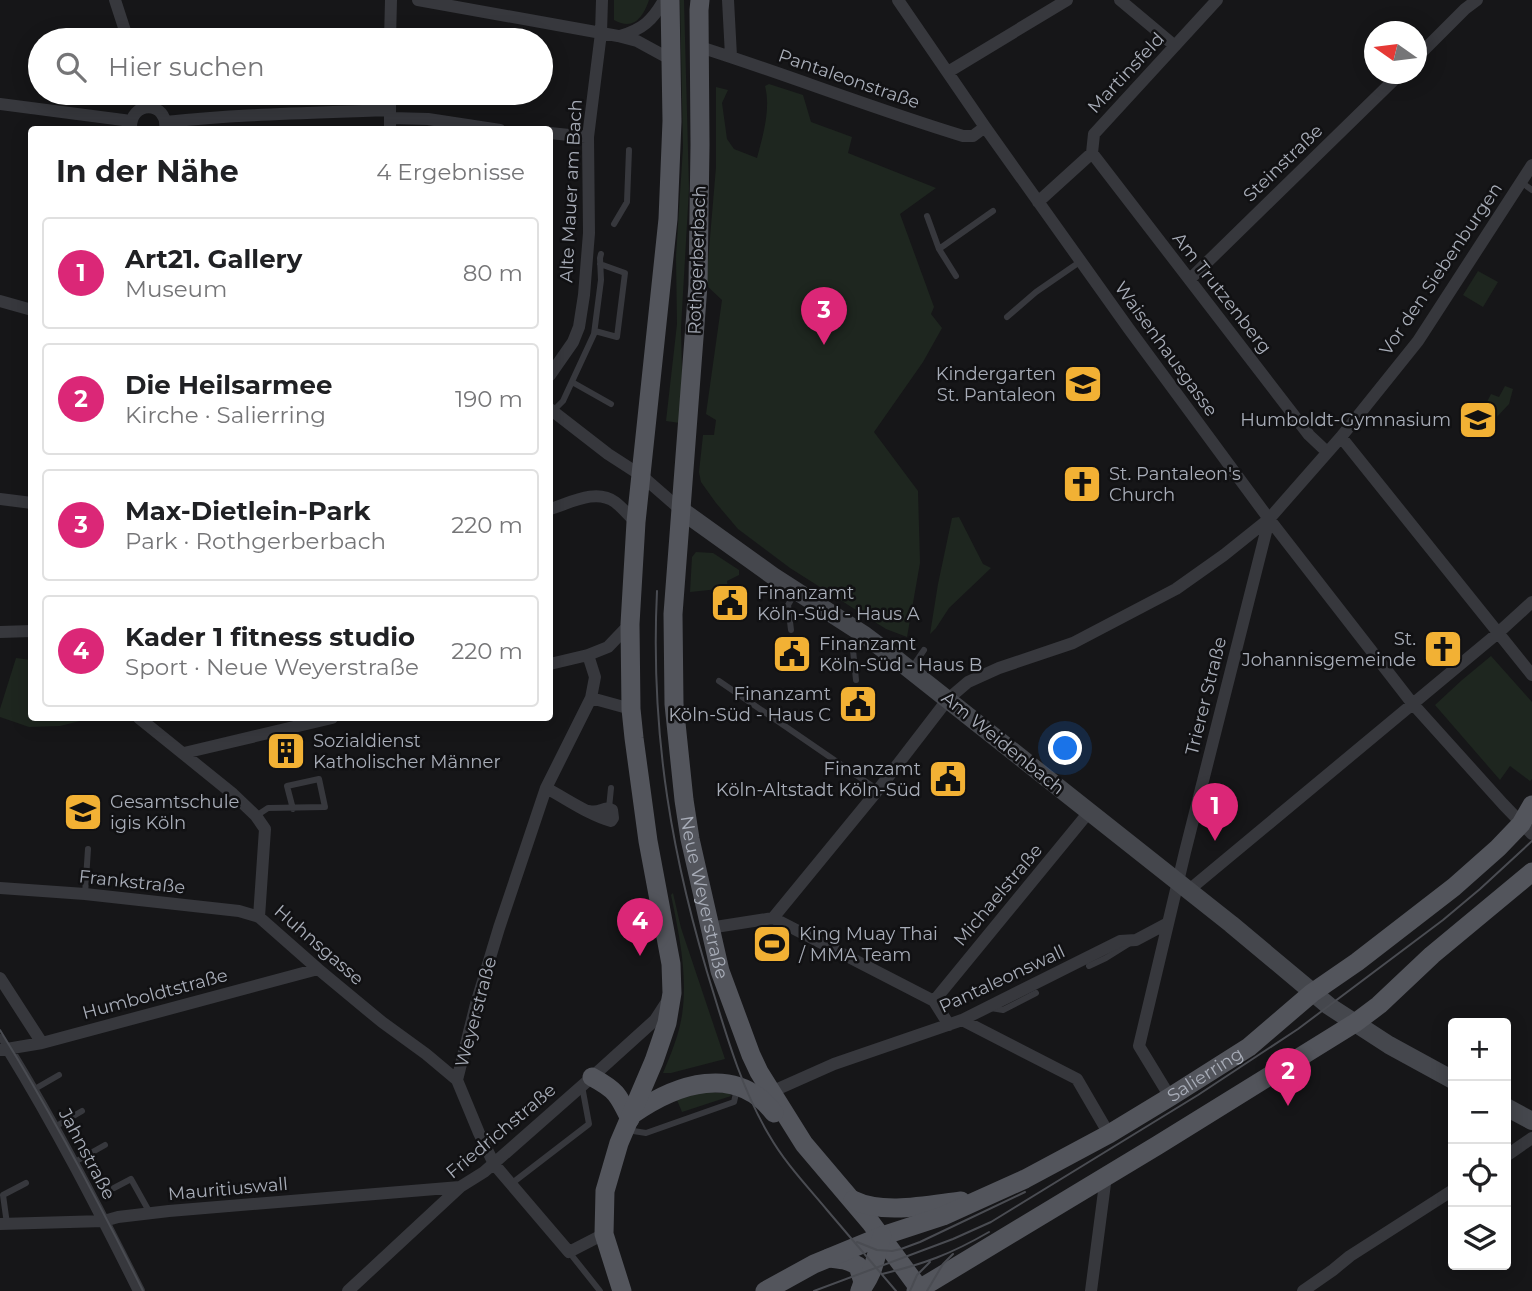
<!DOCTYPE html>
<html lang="de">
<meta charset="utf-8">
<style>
body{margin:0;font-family:Montserrat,sans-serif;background:#f6f6f6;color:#202124}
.controls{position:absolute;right:21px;bottom:21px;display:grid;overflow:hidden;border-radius:7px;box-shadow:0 4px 18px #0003}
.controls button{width:63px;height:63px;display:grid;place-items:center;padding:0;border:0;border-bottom:2px solid #e0e0e0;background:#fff;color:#202124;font:35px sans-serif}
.compass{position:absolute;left:1364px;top:21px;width:63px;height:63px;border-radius:50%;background:#fff;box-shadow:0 4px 18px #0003;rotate:284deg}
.you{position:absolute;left:1066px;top:749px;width:24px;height:24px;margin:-18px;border:5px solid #fff;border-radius:50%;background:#1a73e8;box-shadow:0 0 0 10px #1a73e833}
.badge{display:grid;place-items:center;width:46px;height:46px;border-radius:50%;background:#db2777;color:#fff;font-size:23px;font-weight:700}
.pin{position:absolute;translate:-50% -58px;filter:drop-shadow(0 2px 4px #0008)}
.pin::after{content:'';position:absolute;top:37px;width:24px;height:21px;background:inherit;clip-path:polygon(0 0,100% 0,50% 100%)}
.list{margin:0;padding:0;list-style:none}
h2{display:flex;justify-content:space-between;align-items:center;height:91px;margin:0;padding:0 28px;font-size:30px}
h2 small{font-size:23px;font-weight:400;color:#757577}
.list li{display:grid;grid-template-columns:46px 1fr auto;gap:21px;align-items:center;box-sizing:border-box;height:112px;margin:0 14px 14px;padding:0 14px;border:2px solid #e0e0e0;border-radius:7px}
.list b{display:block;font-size:26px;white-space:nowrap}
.list p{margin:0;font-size:23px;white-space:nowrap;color:#757577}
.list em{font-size:23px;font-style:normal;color:#757577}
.icon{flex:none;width:38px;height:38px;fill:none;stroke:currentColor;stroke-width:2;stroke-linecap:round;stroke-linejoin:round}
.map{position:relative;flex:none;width:1532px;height:1291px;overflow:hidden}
.search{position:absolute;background:#fff;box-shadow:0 4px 18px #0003;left:28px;top:28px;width:525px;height:77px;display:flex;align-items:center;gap:18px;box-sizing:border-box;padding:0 24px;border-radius:38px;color:#757577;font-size:26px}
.panel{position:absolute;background:#fff;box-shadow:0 4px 18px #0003;left:28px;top:126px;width:525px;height:595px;border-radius:7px}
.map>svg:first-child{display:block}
.green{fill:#1e261f}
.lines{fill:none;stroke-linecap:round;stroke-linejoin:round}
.lane{stroke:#37383d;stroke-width:6}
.street{stroke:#37383d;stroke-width:12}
.secondary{stroke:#45474d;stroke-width:18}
.primary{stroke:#53555c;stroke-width:19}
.tram{stroke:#4a4c52;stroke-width:2}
.labels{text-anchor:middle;stroke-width:5;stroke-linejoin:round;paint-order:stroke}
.street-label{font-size:18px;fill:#a8adb8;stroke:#111113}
.poi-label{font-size:18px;fill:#a8adb8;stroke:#111113;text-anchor:start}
</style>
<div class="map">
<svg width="1532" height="1291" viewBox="0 0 1532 1291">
<rect width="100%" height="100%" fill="#161618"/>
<path class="green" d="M614,0h35c-6,17 -15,31 -35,20z
M680,0h4l5,189 -8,139 1,47 -2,48 -14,-2 11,-97 -1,-68 7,-109z
M769,84l34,11 8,27 41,15 -4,16 88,35 -36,26 34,93 -3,7 11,14 -19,34 -49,70 44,59 2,72 -13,74 -21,-8 -96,-61 -52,-39 -22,-26 -15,-21 -2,-10 4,-37h11l2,-15 -10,-6 16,-114 -16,-15 10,-118v-80l12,3 -6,13 5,36 7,10 23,9c6,-23 14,-49 8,-72z
M1478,271l20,11 -15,25 -20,-12z
M1505,386l8,3 -4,15 -16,17 -10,-11 8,-16 8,3z
M959,517l24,47 8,4 -42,40 -13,20 -6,6 8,-50 14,-66z
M696,552l17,1 26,17v5l-12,6 1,7 -38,4 2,-35z
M1491,656l41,46v77l-2,2 -20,-15 -10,14 -65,-75 27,-25z
M16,658l15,2 1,58h56v1l-28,7 -31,1 -29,-10v-8z
M673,893l8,35 44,131 -54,14h-8c8,-19 16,-38 19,-58 6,-40 -3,-81 -11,-120z
M703,1092l26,1 2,3 -49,16 -5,-12z"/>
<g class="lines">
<path class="lane" d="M1521,182l11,8
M927,216l12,33 54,-38
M614,224l13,-22 2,-52
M939,249l17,27
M1007,317l29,-25 45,-31
M595,331l22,6 8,-64 -25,-9
M572,382l39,22
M552,412l11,-11 31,-67 7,-54 -1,-22 1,-4
M791,630l-3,-25 7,-12
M911,669l13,-19
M856,680l-3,-30 9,-15
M719,681l159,109
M609,808l2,-20
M256,816l12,-8 57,-1 -6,-28 -32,7 6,23
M85,894l3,-45
M1089,966l17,-8 24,-15
M991,1008l12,2 33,-17
M0,1037l8,12
M33,1090l26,-15
M53,1128l29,-17
M627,1130l19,3 88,-31 3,-13
M73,1163l32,-18
M511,1184l78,-60 -7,-38
M114,1188l17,-9 19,34
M7,1224l-4,-29 23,-12
M569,1252l31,39"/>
<path class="street" d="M115,0l13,40
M418,0l200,36 19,5 33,18
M728,0l3,56
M898,0l87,127 144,202 140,190 143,184 91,101 29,30
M1120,0l55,46
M620,36c23,-7 32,-15 44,-36
M390,40l1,-40
M700,47c88,28 174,62 263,89h10l12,-9
M1416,58l49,-49 12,-9
M948,72l119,-72
M390,93v37
M0,104l131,17
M390,118l38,1 72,11
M166,122c74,-8 149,-9 224,-12
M131,130c-2,-31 38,-29 34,-1
M550,133l38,4
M1092,153l217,282 18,17
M1038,202l54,-49 2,-19 123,-134
M1190,279l210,-205
M0,301l32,9
M550,375l23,-33 6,-15 5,-32 5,-62 -1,-96 13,-104 1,-33
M550,409l58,45 34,22 39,34
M1341,437l191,238
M0,499l32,4
M550,509c20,-6 46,-21 65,-7 8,6 14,14 21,20
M0,632l32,-1
M588,655l7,22 -4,21 -45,90 -47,140 -23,76 -19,76 22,53 15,31 75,88 35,-18
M550,664l38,-9 20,-8 22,-23
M591,698l40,11
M139,718l94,76 23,22 9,13 -6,88
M184,753l148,-35
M546,788c21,11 43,27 65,33l2,-3 -1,-8c-7,-5 -12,4 -23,1
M0,888l85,6 154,17 20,6 59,52 64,53 44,32 31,26
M1189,890l309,-257 34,-31
M773,918l161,83 15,24
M709,928l64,-10 105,-128 70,-91 20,-17 31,-14 74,-25 103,-54 48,-34 45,-36 72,-82 77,-96 114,-176
M0,978l42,65
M934,1001l155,-189
M962,1020l115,59 32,55
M8,1049c48,78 90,160 131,242
M0,1050l42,-7 276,-74
M771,1092l63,-28 128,-44 158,-79 16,-1 32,-17
M1170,1097l-31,-51 46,-194 84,-332
M1506,1156l26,-18
M0,1224l104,-3 14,-4 51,-6 291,-24
M348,1291l112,-104 24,-15 108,-95 63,-57 13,-20
M1091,1291l15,-115
M1303,1291l30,-21 17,-14 103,-66"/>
<path class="secondary" d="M681,510l92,66 90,58 32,24 336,266 98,82 60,39 64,35
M1506,1107l26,14"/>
<g class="primary">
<path id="s1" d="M700,0l-1,10 1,135 -2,140 -25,329 1,90 10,96 6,39 30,132 31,84 8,17 45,72 67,79 50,68"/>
<path d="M592,1077c24,13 26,17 38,42"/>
<path d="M633,1114c43,-30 103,-51 141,-1"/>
<path d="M853,1200c30,15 75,5 108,1"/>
<path d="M829,1258c11,1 20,2 29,8l5,16 -3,9"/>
<path d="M622,1291l-18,-57 1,-43 14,-48 35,-82 13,-38 5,-30 -1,-29 -23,-123 -14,-103 -3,-29 -1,-85 6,-102 32,-303 4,-98 -2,-121"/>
<path id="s2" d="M765,1291l49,-27 68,-28 61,-20 82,-37 84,-45 61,-37 79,-50 63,-54 45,-31 97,-75 44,-39 23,-24 11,-19"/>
<path d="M860,1291c16,-21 14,-32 22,-55"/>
<path d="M916,1291l242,-146 197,-122 24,-18 53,-50 100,-83"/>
</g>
<path class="tram" d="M657,591c-7,144 15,270 58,407 14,46 29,95 54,137 16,28 38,51 58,75 23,27 46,54 69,81
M0,1030c52,84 99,172 143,261
M857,1242l20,8 15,1 9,-2 19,-7 105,-50
M882,1274c42,-10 69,-20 107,-42
M814,1291l139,-52 38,-17 207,-127 100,-66 145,-109 37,-31 52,-48
M910,1291l7,-16 13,-13
M927,1291l16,-27 10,-10"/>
</g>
<defs>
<g id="school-square" transform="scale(2.0125)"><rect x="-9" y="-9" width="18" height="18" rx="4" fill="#f2b134" stroke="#111113"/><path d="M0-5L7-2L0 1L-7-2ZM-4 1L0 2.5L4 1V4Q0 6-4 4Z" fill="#111"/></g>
<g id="church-square" transform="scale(2.0125)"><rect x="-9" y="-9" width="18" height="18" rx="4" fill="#f2b134" stroke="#111113"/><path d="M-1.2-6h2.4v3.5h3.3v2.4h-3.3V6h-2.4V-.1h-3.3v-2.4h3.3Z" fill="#111"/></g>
<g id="civic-square" transform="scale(2.0125)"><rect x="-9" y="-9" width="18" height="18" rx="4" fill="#f2b134" stroke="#111113"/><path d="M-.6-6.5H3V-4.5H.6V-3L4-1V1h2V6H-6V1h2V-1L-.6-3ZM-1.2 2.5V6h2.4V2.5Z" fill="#111"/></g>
<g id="building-square" transform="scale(2.0125)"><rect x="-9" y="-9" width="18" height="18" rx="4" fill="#f2b134" stroke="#111113"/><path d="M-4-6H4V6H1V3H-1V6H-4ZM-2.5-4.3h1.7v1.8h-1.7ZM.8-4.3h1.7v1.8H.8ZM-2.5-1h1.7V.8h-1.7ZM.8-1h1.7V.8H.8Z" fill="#111"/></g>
<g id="stadium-square" transform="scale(2.0125)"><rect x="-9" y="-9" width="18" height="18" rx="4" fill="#f2b134" stroke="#111113"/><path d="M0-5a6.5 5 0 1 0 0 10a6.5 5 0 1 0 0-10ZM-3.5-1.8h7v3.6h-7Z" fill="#111"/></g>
</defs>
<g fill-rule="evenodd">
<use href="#school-square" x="1083" y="384"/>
<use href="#school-square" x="1478" y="420"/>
<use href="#church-square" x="1082" y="484"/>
<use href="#civic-square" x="730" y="603"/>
<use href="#church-square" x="1443" y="649"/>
<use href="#civic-square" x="792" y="654"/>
<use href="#civic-square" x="858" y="704"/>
<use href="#building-square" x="286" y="751"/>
<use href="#civic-square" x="948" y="779"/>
<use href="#school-square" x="83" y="812"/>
<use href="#stadium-square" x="772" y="944"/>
</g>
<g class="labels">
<g class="street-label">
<text transform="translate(1126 73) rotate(-47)" y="6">Martinsfeld</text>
<text transform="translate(849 79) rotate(19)" y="6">Pantaleonstraße</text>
<text transform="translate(1283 163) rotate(-44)" y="6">Steinstraße</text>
<text transform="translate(571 191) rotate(-87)" y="6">Alte Mauer am Bach</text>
<text transform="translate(697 260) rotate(-88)" y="6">Rothgerberbach</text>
<text transform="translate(1441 269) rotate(-56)" y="6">Vor den Siebenburgen</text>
<text transform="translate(1222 293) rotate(52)" y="6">Am Trutzenberg</text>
<text transform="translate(1166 349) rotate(54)" y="6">Waisenhausgasse</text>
<text transform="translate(1206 696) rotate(-76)" y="6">Trierer Straße</text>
<text transform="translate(1003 743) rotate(39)" y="6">Am Weidenbach</text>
<text transform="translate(132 882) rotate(6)" y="6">Frankstraße</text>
<text transform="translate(998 895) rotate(-50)" y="6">Michaelstraße</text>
<text dy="6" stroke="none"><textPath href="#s1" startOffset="901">Neue Weyerstraße</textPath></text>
<text transform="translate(319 945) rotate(41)" y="6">Huhnsgasse</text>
<text transform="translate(1002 979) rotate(-25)" y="6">Pantaleonswall</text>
<text transform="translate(155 994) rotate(-15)" y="6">Humboldtstraße</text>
<text transform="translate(476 1012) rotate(-75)" y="6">Weyerstraße</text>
<text dy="6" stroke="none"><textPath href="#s2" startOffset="492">Salierring</textPath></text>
<text transform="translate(501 1131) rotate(-40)" y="6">Friedrichstraße</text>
<text transform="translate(87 1154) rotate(62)" y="6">Jahnstraße</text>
<text transform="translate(228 1189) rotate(-5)" y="6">Mauritiuswall</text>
</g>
<g class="poi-label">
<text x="1056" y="380" text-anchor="end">Kindergarten<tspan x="1056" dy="21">St. Pantaleon</tspan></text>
<text x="1451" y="426" text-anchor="end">Humboldt-Gymnasium</text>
<text x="1109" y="480">St. Pantaleon's<tspan x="1109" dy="21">Church</tspan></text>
<text x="757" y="599">Finanzamt<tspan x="757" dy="21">Köln-Süd - Haus A</tspan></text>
<text x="1416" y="645" text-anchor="end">St.<tspan x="1416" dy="21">Johannisgemeinde</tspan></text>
<text x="819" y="650">Finanzamt<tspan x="819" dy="21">Köln-Süd - Haus B</tspan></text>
<text x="831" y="700" text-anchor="end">Finanzamt<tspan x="831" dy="21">Köln-Süd - Haus C</tspan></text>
<text x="313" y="747">Sozialdienst<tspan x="313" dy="21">Katholischer Männer</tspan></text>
<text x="921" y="775" text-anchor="end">Finanzamt<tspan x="921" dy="21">Köln-Altstadt Köln-Süd</tspan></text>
<text x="110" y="808">Gesamtschule<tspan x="110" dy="21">igis Köln</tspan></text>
<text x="799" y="940">King Muay Thai<tspan x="799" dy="21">/ MMA Team</tspan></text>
</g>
</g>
</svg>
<div class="controls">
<button>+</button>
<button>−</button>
<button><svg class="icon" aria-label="locate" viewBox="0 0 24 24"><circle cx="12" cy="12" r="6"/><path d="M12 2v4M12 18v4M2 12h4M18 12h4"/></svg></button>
<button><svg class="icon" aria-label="layers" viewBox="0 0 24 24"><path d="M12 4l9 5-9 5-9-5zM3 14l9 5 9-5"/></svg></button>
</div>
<svg class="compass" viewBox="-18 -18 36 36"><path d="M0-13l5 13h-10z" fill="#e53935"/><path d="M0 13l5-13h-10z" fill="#757577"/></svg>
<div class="you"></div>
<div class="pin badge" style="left:1215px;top:841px">1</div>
<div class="pin badge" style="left:1288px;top:1106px">2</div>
<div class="pin badge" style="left:824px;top:345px">3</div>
<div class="pin badge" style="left:640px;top:956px">4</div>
<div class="search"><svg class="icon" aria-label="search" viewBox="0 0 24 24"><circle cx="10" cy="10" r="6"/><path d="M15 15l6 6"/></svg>Hier suchen</div>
<section class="panel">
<h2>In der Nähe<small>4 Ergebnisse</small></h2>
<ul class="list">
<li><span class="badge">1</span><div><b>Art21. Gallery</b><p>Museum</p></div><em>80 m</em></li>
<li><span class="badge">2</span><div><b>Die Heilsarmee</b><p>Kirche · Salierring</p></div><em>190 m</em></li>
<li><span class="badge">3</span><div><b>Max-Dietlein-Park</b><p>Park · Rothgerberbach</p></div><em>220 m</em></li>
<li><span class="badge">4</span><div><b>Kader 1 fitness studio</b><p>Sport · Neue Weyerstraße</p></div><em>220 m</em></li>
</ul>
</section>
</div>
